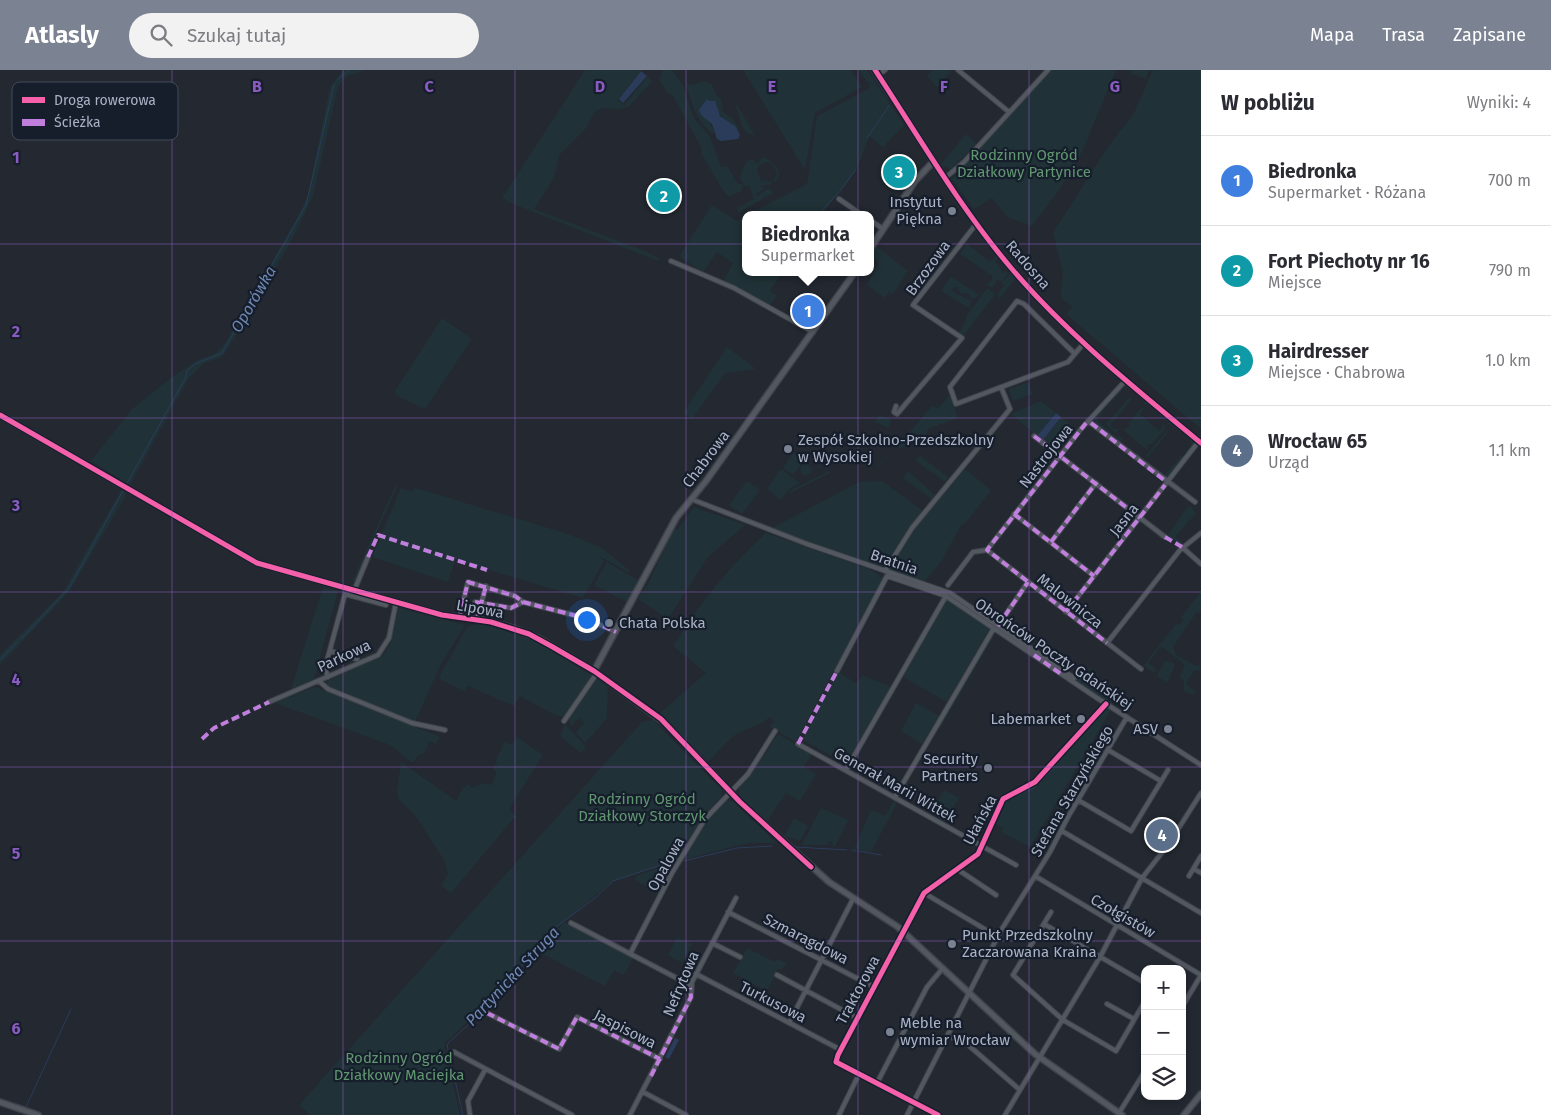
<!DOCTYPE html>
<html lang="pl">
<meta charset="utf-8">
<style>
body{margin:0;font-family:"Fira Sans",sans-serif;background:#f2f2f3;color:#2b2b33}
.controls{position:absolute;right:15px;bottom:15px;display:grid;overflow:hidden;border-radius:10px;box-shadow:0 2px 8px #0003}
.controls button{width:45px;height:45px;display:grid;place-items:center;padding:0;border:0;border-bottom:1px solid #e1e1e2;background:#fff;color:#2b2b33;font:25px sans-serif}
.you{position:absolute;left:586px;top:549px;width:18px;height:18px;margin:-12px;border:4px solid #fff;border-radius:50%;background:#1a73e8;box-shadow:0 0 0 8px #1a73e833}
.badge{display:grid;place-items:center;width:32px;height:32px;border-radius:50%;background:#7b8291;color:#fff;font-size:16px;font-weight:700}
.pin{position:absolute;translate:-50% -50%;border:2px solid #fff;box-shadow:0 1px 5px #0006}
.popup{position:absolute;left:742px;top:141px;width:132px;height:65px;box-sizing:border-box;display:grid;place-content:center;border-radius:10px;background:#fff;filter:drop-shadow(0 1px 4px #0005);font-size:16px;white-space:nowrap;color:#7c7c81}
.popup b{font-size:19px;color:#2b2b33}
.popup::after{content:'';position:absolute;left:50%;top:100%;margin-left:-10px;border:10px solid transparent;border-top-color:#fff}
.list{margin:0;padding:0;list-style:none}
h2{display:flex;justify-content:space-between;align-items:center;height:65px;margin:0;padding:0 20px;font-size:21px}
h2 small{font-size:16px;font-weight:400;color:#7c7c81}
.list li{display:grid;grid-template-columns:32px 1fr auto;gap:15px;align-items:center;box-sizing:border-box;height:90px;padding:0 20px;border-top:1px solid #e1e1e2}
.list b{display:block;font-size:19px;white-space:nowrap}
.list p{margin:0;font-size:16px;white-space:nowrap;color:#7c7c81}
.list em{font-size:16px;font-style:normal;color:#7c7c81}
.icon{flex:none;width:28px;height:28px;fill:none;stroke:currentColor;stroke-width:2;stroke-linecap:round;stroke-linejoin:round}
.map{position:relative;flex:none;width:1201px;height:1045px;overflow:hidden}
header{display:flex;align-items:center;gap:30px;box-sizing:border-box;height:70px;padding:0 25px;background:#7b8291;color:#fff}
header strong{font-size:24px}
nav{display:flex;gap:28px;margin-inline-start:auto;font-size:18px}
.search{width:350px;height:45px;background:#f2f2f3;display:flex;align-items:center;gap:12px;box-sizing:border-box;padding:0 18px;border-radius:28px;color:#7c7c81;font-size:19px}
main{display:flex}
aside{flex:1;background:#fff}
.map>svg:first-child{display:block}
.green{fill:#203237}
.water{fill:#2b3c5b}
.lines{fill:none;stroke-linecap:round;stroke-linejoin:round}
.stream{stroke:#2b3c5b;stroke-width:1}
.minor-casing{stroke:#3f434a;stroke-width:6}
.tertiary-casing{stroke:#3f434a;stroke-width:8}
.minor{stroke:#525760;stroke-width:4}
.tertiary{stroke:#525760;stroke-width:5}
.quiet{stroke:#c07fdc;stroke-width:4;stroke-dasharray:8 4;stroke-linecap:butt}
.cycleway-casing{stroke:#161e2c;stroke-width:8}
.cycleway{stroke:#f560ab;stroke-width:5}
.grid{fill:none;stroke:#8b5bc1;stroke-width:1;stroke-opacity:0.55}
.poi-dot{fill:#7b8291;stroke:#161e2c;stroke-width:2}
.labels{text-anchor:middle;stroke-width:4.5;stroke-linejoin:round;paint-order:stroke}
.park-label{font-size:15px;fill:#609770;stroke:#161e2c}
.poi-label{font-size:15px;fill:#aab3c5;stroke:#161e2c;text-anchor:end}
.street-label{font-size:15px;fill:#aab3c5;stroke:#161e2c}
.water-label{font-size:16px;font-style:italic;fill:#6f87b2;stroke:#161e2c}
.key{fill:#161e2c;stroke:#424b5a;stroke-width:1}
.key-label{font-size:14px;fill:#aab3c5}
.grid-label{font-size:16px;text-anchor:middle;font-weight:bold;fill:#8b5bc1;stroke:#161e2c;stroke-width:4.5;stroke-linejoin:round;paint-order:stroke}
</style>
<header>
<strong>Atlasly</strong>
<div class="search"><svg class="icon" aria-label="search" viewBox="0 0 24 24"><circle cx="10" cy="10" r="6"/><path d="M15 15l6 6"/></svg>Szukaj tutaj</div>
<nav><a>Mapa</a><a>Trasa</a><a>Zapisane</a></nav>
</header>
<main>
<div class="map">
<svg width="1201" height="1045" viewBox="0 0 1201 1045">
<rect width="100%" height="100%" fill="#232831"/>
<path class="green" d="M343,0h22l-19,7 -8,10 -25,109 -18,38 -69,118 -6,6 -16,5 -15,15 -59,107 -39,-24 41,-52 44,-35 24,-15 13,-4 11,-10 72,-125 12,-25 22,-108z
M585,0h56l-23,30 6,5 24,-29 4,6 -24,25 -9,2 -18,-1 -7,5 -8,15 -27,27 -5,23 -20,31 111,42 14,7 -1,3 -145,-57 -11,-6z
M663,0h9l11,15 10,32 17,20 11,30h7l9,16 7,2 -4,-8 6,-15 6,-3 5,5 5,-6h4l12,10 1,8 -4,7 -1,-3 3,-7 -4,-8 -5,-3 -8,2 -3,6 4,11 10,1 2,2 -13,2 5,2 -9,6 1,2 12,-8 4,5 -35,20v-6l16,-8 -5,-13h-6l-1,5 -11,5 -5,-1 -25,-42 1,-4 -30,-55h-4l-9,-14z
M743,0h108l11,17 -47,26 -10,57z
M859,0h8l37,55 -21,22 -14,-11 -12,33 -36,46h-74l60,-31 10,-68 53,-28 -2,-3 4,-3 -4,1z
M932,0h20l-15,17 -10,-11z
M1051,0h65l-34,82 -23,38 -27,36 -25,-9 -15,-19 -18,11 -22,-30z
M1132,0h17l-3,9 -15,-6z
M1153,0h48v359l-135,-115 7,-7 -12,-9 2,-25 -10,-41c26,-37 48,-80 77,-113 7,-8 17,-38 23,-49z
M704,11l8,4 4,10 5,4 2,13 8,5 9,13c-13,-5 -22,-20 -35,-28l2,16 8,15 -3,1c-21,-22 -17,-27 -27,-51l6,2z
M737,35l18,30c-17,-1 -13,-19 -20,-29z
M966,64l11,10 -27,25 -3,-3 -5,3 -2,-4z
M712,135l25,16 8,-5 1,56h36l-12,19 7,5 -7,9 -46,-25 9,-17 -16,-11 -14,20 -22,-14 -1,-3z
M977,159h2l37,49 -16,20 -5,-4 -32,43 -5,-3 9,-15 -2,-1 22,-30 10,7 7,-10 -3,-2 9,-9 -2,-5z
M967,174l23,18 5,-5 -3,-5 6,7 -3,2 9,12 2,-2 2,3 -7,8 -4,-2 -5,8 -7,-4h3l5,-6 -2,-3 -31,-21z
M876,176l32,25 -15,23 -4,-2 -4,6 -18,-13 12,-22 -8,-6z
M951,206l28,19 -7,5 -3,-6 -9,-1 -3,-6 -5,1 1,4 19,9 -3,7 -28,-17z
M442,248l30,21 -47,70 -28,-13 -2,-5z
M727,277l29,22 -31,4 -33,46 -9,-6z
M1028,312l5,12 -20,7 -4,-12z
M1128,315l65,55v5l-6,8 -4,-3 2,2 6,-7 -1,-5 -19,-16 -2,1c-3,-8 -17,-20 -26,-21l2,-3 -17,-14 -4,1 -9,11 2,2 -4,-1 12,-14z
M950,325l8,23 -30,11 -4,12 -10,-8 -9,13 -6,3 -1,-3 -12,14 -15,11 18,-15 43,-50 6,2z
M1130,327l2,2 -21,25v2l4,4 2,-2 2,2 -4,3 -9,-9z
M1041,331l15,12 -19,23 -26,-22z
M1111,333v4l-2,-2 -12,14 2,3 16,14 8,2 -2,3 15,13 2,-2 4,6 20,15 3,2 15,-17 -2,-3 5,2 -15,21 -73,-53 -2,-5z
M1142,337l5,3 -4,-1 -3,5 19,17 4,-4 -1,-4 4,5 -14,16h-4l-1,6 -24,-20 6,-3v-5z
M879,345l13,5 -4,8 -13,-6z
M1061,347l15,12 -17,22 -16,-11z
M1167,361h2l-22,27 -1,-3z
M793,383l11,8 -11,14 -10,-7z
M920,386l28,21 -3,5 -29,-21z
M800.5 400a5.5 5.5 0 1 1 11 0a5.5 5.5 0 1 1-11 0Z
M781,399l19,14 -10,5 -9,12 -14,-11z
M965,399l26,21 -26,34h-3l-22,39 -16,19 -33,-11 -1,-5 23,-35z
M829,401l1,2 -40,20 -1,-2z
M908,401l27,24 -3,4 -29,-21z
M747,411l13,9 -18,24 -13,-9z
M882,411l42,31 -12,13 -29,42 -55,-17 -56,-22 87,-46z
M396,414l1,3 -42,93 -3,2z
M401,418l11,4 2,-4 15,4 139,42 34,14 27,22 1,3 -31,-17 5,5 -21,37 -128,-38 -7,22 -76,-25z
M121,420l5,3 -1,4 -56,95 -69,73v-9l3,-4 60,-60z
M1189,435l7,8 -21,24 8,6 -4,1 -12,-8z
M694,437l51,18 -37,32 -40,62 -30,-20 12,-19 23,-51h5z
M766,463l103,36 14,9 -87,164 -27,-16 6,-4 -5,-5c-10,9 -23,11 -35,18 -9,7 -18,18 -26,26l-49,-48 46,-40 -33,-27c27,-43 56,-79 93,-113z
M607,492l32,19 -12,21 -33,-17z
M323,517l15,4 -24,88 -23,10z
M1201,518v22l-1,3 -3,-1 -24,34 3,9 20,11h5l-2,5 -5,-1 -8,14 10,8 -3,3 -9,-4v-11l-5,-2 6,-13 -24,-19 -13,17 8,6 -2,4 -10,-8 32,-41 3,1 4,-5 -2,-3 19,-24z
M949,524l125,85 6,-8 4,3 6,-7 1,6 -5,10 27,20 -1,2 -17,-10 -147,-99z
M948,529l42,29 -43,74 -44,-25z
M398,538l67,17 -24,39 -26,58 -87,-36 -1,-5 57,-26 7,-12z
M479,554l49,12 63,39v2l-27,40 -9,-2 -35,-19 -6,10 -46,-20 -4,5 -23,-11 -2,-3 27,-48 3,-3z
M993,563l2,1 -55,94 -2,-1z
M1165,591l9,2v5l-7,15 -10,-7z
M838,602l18,11 6,-8 29,12 -44,74 -4,1 -38,-21 -1,-4z
M597,609l11,8 -1,31 -22,25 -9,-10 8,-10 -5,-5 -8,8 -3,-7z
M1114,616l5,3 -5,13 -7,-5z
M315,617l125,50 -4,7 -6,-3 -6,12 -6,2 -5,8 -23,-18 -115,-42z
M916,633l23,13 -17,28 -21,-13z
M1105,637l6,3 -81,137 -29,-15 2,-4 -10,-6 12,-23 29,-13z
M653,650l68,69v7l-18,21 -26,43 -66,22 -69,58 -31,40 -67,64 16,71h-150l-11,-10 343,-383z
M565,654l21,23 -5,6 -21,-17z
M778,664l34,20 -8,13 12,7 -16,27 -14,-8 -19,28 -26,-23 -3,-9 21,-26z
M517,667l26,18 -34,54 8,8 -4,2 -62,74 -10,-7 7,-12 -4,-14 -27,-42 -18,-19 -2,-7 4,-30 55,39 7,-13 7,-4 1,4 14,-5 7,2 5,-13 -4,-2v-4l4,-2 -1,-4 9,-19 6,4z
M944,720l15,8 -14,23 -14,-8z
M725,730l8,2 44,41h-26l-20,4 -48,13 22,-37z
M894,731l3,2 -26,49 -17,-3 17,-39 14,6z
M821,738l27,12 -13,27 -2,-1 -1,-5h-3l-1,4h-26z
M794,748l14,8 -8,15 -16,-5z
M668,795l2,7 -11,21 -24,-13 1,-4z
M565,852l68,36 -9,17 -10,-5 -9,16 -70,-36z
M677,867l15,7 -10,19 -14,-8z
M747,878l28,14 3,-3 8,4 -3,6h-5l-11,22 -34,-18z"/>
<path class="water" d="M641,1l6,5 -24,27 -4,-4z
M707,29l2,2h6l5,15 16,11 4,8 -2,4 -17,2 -4,-2 -5,-15 -11,-9 -2,-5z
M1056,343l5,4 -18,23 -6,-4z
M675,968l4,2 -10,19 -4,-2z"/>
<g class="lines">
<path class="stream" d="M870,0l18,28
M337,10l12,-10
M867,68l22,-32
M818,145l23,-25 15,-21
M126,415l60,-108 1,-6 8,-7 27,-11 84,-148 28,-120
M21,569l48,-51 54,-97
M0,590l17,-18
M653,639l25,22 29,30
M711,696l13,14
M740,729l9,8
M757,744l18,16
M995,752l12,-22 27,-12 20,-20
M789,773l7,4 51,3
M852,780l4,1
M858,781l23,4
M684,791l53,-13 35,-2
M0,1029l26,8 45,-98
M463,1045l-16,-70 2,-3 35,-31 68,-81 43,-32 18,-17 54,-18"/>
<g class="minor-casing">
<path id="minor" d="M958,0l51,42
M878,5l7,-5
M945,108l19,-16 84,-92
M839,129l23,16
M870,150l13,9
M671,191l63,27 79,44
M1075,284l-51,-50 -7,-3 -67,86 6,17 112,-42 16,-19
M896,336l-2,6 3,2 65,-76 -49,-33 64,-82
M1088,351l107,81
M1034,366l131,101
M691,429l116,45 143,49 124,85
M1014,444l80,62
M1051,472l45,-59
M1182,477l19,17
M987,480l94,-121 45,-49
M987,480l154,119
M885,501l27,-43 98,-119 -9,-22
M948,515l25,-33 14,-2
M354,521l14,-34
M475,532l36,6 12,-6
M1066,542l133,-171
M459,548l9,-36 47,14 8,6 62,16 31,14
M477,549l9,-33
M998,556l30,-44
M1107,573l73,-93 21,-17
M330,581l27,8
M837,601l50,-95 59,20 151,102 104,67
M328,607l-3,-9 20,-74 41,11
M319,611l9,8 84,34 33,7
M269,632l109,-47 11,-17 7,-36
M564,651l33,-48
M798,674l218,121
M1108,680l53,31
M846,700l100,-174
M895,727l99,-169
M1078,730l53,31 37,-61
M1062,761l139,82
M957,799l39,26
M1194,799l7,4
M1035,806l166,99 -19,32
M1189,806l12,-20
M924,823l74,44
M728,842l146,75
M1051,842l-38,63 50,45 53,31 29,-50
M571,853l119,62
M1044,854l101,59
M712,873l28,14
M630,884l42,-81 33,-54 43,-45 27,-43
M696,904l145,76
M777,905l80,43
M1107,934l27,15
M487,943l72,36 18,-32 83,42
M789,953l64,-124
M948,966l19,8 53,46
M454,982l118,63
M877,1013l50,-96 16,-19
M643,1022l43,23
M1119,1043l26,-42
M470,1045l-2,-14 17,-31
M630,1045l61,-118 1,-15 44,-84
M839,1045l20,-41
M907,1045l93,-183 50,-80 18,-35 59,-100
M938,1045l-102,-53 2,-7 86,-162 54,-39 25,-55 32,-17 71,-78
M1005,1045l95,-158 42,-79 26,-33 33,-52"/>
</g>
<g class="tertiary-casing">
<path id="tertiary" d="M875,0c44,67 85,138 137,199 55,65 124,120 189,174
M870,179l45,-68 18,-19
M0,345l257,148 185,52 41,5 30,8 25,10 56,33 71,52 75,79 89,80 69,45 137,127 87,61
M594,601l82,-153 30,-37 149,-209
M0,1032l38,13
M1184,1045l17,-21"/>
</g>
<use href="#minor" class="minor"/>
<use href="#tertiary" class="tertiary"/>
<path class="quiet" d="M1086,353l-99,127 120,93
M1091,353l73,57
M1034,366l106,82
M1014,444l80,62
M1165,467l17,10
M1051,472l45,-59
M368,487l10,-22 109,35
M475,532l36,6 12,-6
M1066,542l99,-127
M459,548l9,-36 47,14 8,6 62,16 31,14
M477,549l9,-33
M998,556l30,-44
M1034,585l27,19
M202,669l12,-11 55,-26
M798,674l39,-73
M487,943l72,36 18,-32 83,42
M651,1006l40,-79 -1,-9"/>
<g class="cycleway-casing">
<path id="cycleway" d="M875,0c44,67 85,138 137,199 55,65 124,120 189,174
M0,345l257,148 185,52 49,7 38,12 22,12 43,25 67,48 79,83 71,65
M938,1045l-102,-53 2,-7 86,-162 54,-39 25,-55 32,-17 71,-78"/>
</g>
<use href="#cycleway" class="cycleway"/>
</g>
<path class="grid" d="M172,0v1045M343,0v1045M515,0v1045M686,0v1045M858,0v1045M1029,0v1045M0,174h1201M0,348h1201M0,522h1201M0,697h1201M0,871h1201"/>
<g class="poi-dot">
<circle cx="952" cy="141" r="5"/>
<circle cx="788" cy="379" r="5"/>
<circle cx="609" cy="553" r="5"/>
<circle cx="1081" cy="649" r="5"/>
<circle cx="1168" cy="659" r="5"/>
<circle cx="988" cy="698" r="5"/>
<circle cx="952" cy="874" r="5"/>
<circle cx="890" cy="962" r="5"/>
</g>
<g class="labels">
<g class="park-label">
<text x="1024" y="90">Rodzinny Ogród<tspan x="1024" dy="17">Działkowy Partynice</tspan></text>
<text x="642" y="734">Rodzinny Ogród<tspan x="642" dy="17">Działkowy Storczyk</tspan></text>
<text x="399" y="993">Rodzinny Ogród<tspan x="399" dy="17">Działkowy Maciejka</tspan></text>
</g>
<g class="poi-label">
<text x="942" y="137">Instytut<tspan x="942" dy="17">Piękna</tspan></text>
<text x="798" y="375" text-anchor="start">Zespół Szkolno-Przedszkolny<tspan x="798" dy="17">w Wysokiej</tspan></text>
<text x="619" y="558" text-anchor="start">Chata Polska</text>
<text x="1071" y="654">Labemarket</text>
<text x="1158" y="664">ASV</text>
<text x="978" y="694">Security<tspan x="978" dy="17">Partners</tspan></text>
<text x="962" y="870" text-anchor="start">Punkt Przedszkolny<tspan x="962" dy="17">Zaczarowana Kraina</tspan></text>
<text x="900" y="958" text-anchor="start">Meble na<tspan x="900" dy="17">wymiar Wrocław</tspan></text>
</g>
<g class="street-label">
<text transform="translate(1028 195) rotate(49)" y="5">Radosna</text>
<text transform="translate(928 198) rotate(-54)" y="5">Brzozowa</text>
<text transform="translate(1046 386) rotate(-52)" y="5">Nastrojowa</text>
<text transform="translate(706 389) rotate(-53)" y="5">Chabrowa</text>
<text transform="translate(1124 450) rotate(-52)" y="5">Jasna</text>
<text transform="translate(894 492) rotate(19)" y="5">Bratnia</text>
<text transform="translate(1070 531) rotate(38)" y="5">Malownicza</text>
<text transform="translate(480 539) rotate(10)" y="5">Lipowa</text>
<text transform="translate(1054 584) rotate(34)" y="5">Obrońców Poczty Gdańskiej</text>
<text transform="translate(344 586) rotate(-25)" y="5">Parkowa</text>
<text transform="translate(895 715) rotate(29)" y="5">Generał Marii Wittek</text>
<text transform="translate(1072 721) rotate(-60)" y="5">Stefana Starzyńskiego</text>
<text transform="translate(980 750) rotate(-62)" y="5">Ułańska</text>
<text transform="translate(666 794) rotate(-61)" y="5">Opalowa</text>
<text transform="translate(1123 846) rotate(30)" y="5">Czołgistów</text>
<text transform="translate(806 869) rotate(27)" y="5">Szmaragdowa</text>
<text transform="translate(681 914) rotate(-67)" y="5">Nefrytowa</text>
<text transform="translate(858 920) rotate(-62)" y="5">Traktorowa</text>
<text transform="translate(773 932) rotate(27)" y="5">Turkusowa</text>
<text transform="translate(625 959) rotate(27)" y="5">Jaspisowa</text>
</g>
<g class="water-label">
<text transform="translate(253 229) rotate(-60)" y="6">Oporówka</text>
<text transform="translate(512 906) rotate(-47)" y="6">Partynicka Struga</text>
</g>
</g>
<rect x="12" y="12" width="166" height="58" rx="8" class="key"/>
<rect x="22" y="27" width="23" height="6" fill="#f560ab"/>
<rect x="22" y="49" width="23" height="7" fill="#c07fdc"/>
<g class="key-label">
<text x="54" y="35">Droga rowerowa</text>
<text x="54" y="57">Ścieżka</text>
</g>
<g class="grid-label">
<text x="257" y="22">B</text>
<text x="429" y="22">C</text>
<text x="600" y="22">D</text>
<text x="772" y="22">E</text>
<text x="944" y="22">F</text>
<text x="1115" y="22">G</text>
<text x="16" y="93">1</text>
<text x="16" y="267">2</text>
<text x="16" y="441">3</text>
<text x="16" y="615">4</text>
<text x="16" y="789">5</text>
<text x="16" y="964">6</text>
</g>
</svg>
<div class="controls">
<button>+</button>
<button>−</button>
<button><svg class="icon" aria-label="layers" viewBox="0 0 24 24"><path d="M12 4l9 5-9 5-9-5zM3 14l9 5 9-5"/></svg></button>
</div>
<div class="you"></div>
<div class="pin badge" style="left:808px;top:241px;background:#3f7fe0">1</div>
<div class="popup"><b>Biedronka</b>Supermarket</div>
<div class="pin badge" style="left:664px;top:126px;background:#0f9aa8">2</div>
<div class="pin badge" style="left:899px;top:102px;background:#0f9aa8">3</div>
<div class="pin badge" style="left:1162px;top:765px;background:#5c6f8a">4</div>
</div>
<aside>
<h2>W pobliżu<small>Wyniki: 4</small></h2>
<ul class="list">
<li><span class="badge" style="background:#3f7fe0">1</span><div><b>Biedronka</b><p>Supermarket · Różana</p></div><em>700 m</em></li>
<li><span class="badge" style="background:#0f9aa8">2</span><div><b>Fort Piechoty nr 16</b><p>Miejsce</p></div><em>790 m</em></li>
<li><span class="badge" style="background:#0f9aa8">3</span><div><b>Hairdresser</b><p>Miejsce · Chabrowa</p></div><em>1.0 km</em></li>
<li><span class="badge" style="background:#5c6f8a">4</span><div><b>Wrocław 65</b><p>Urząd</p></div><em>1.1 km</em></li>
</ul>
</aside>
</main>
